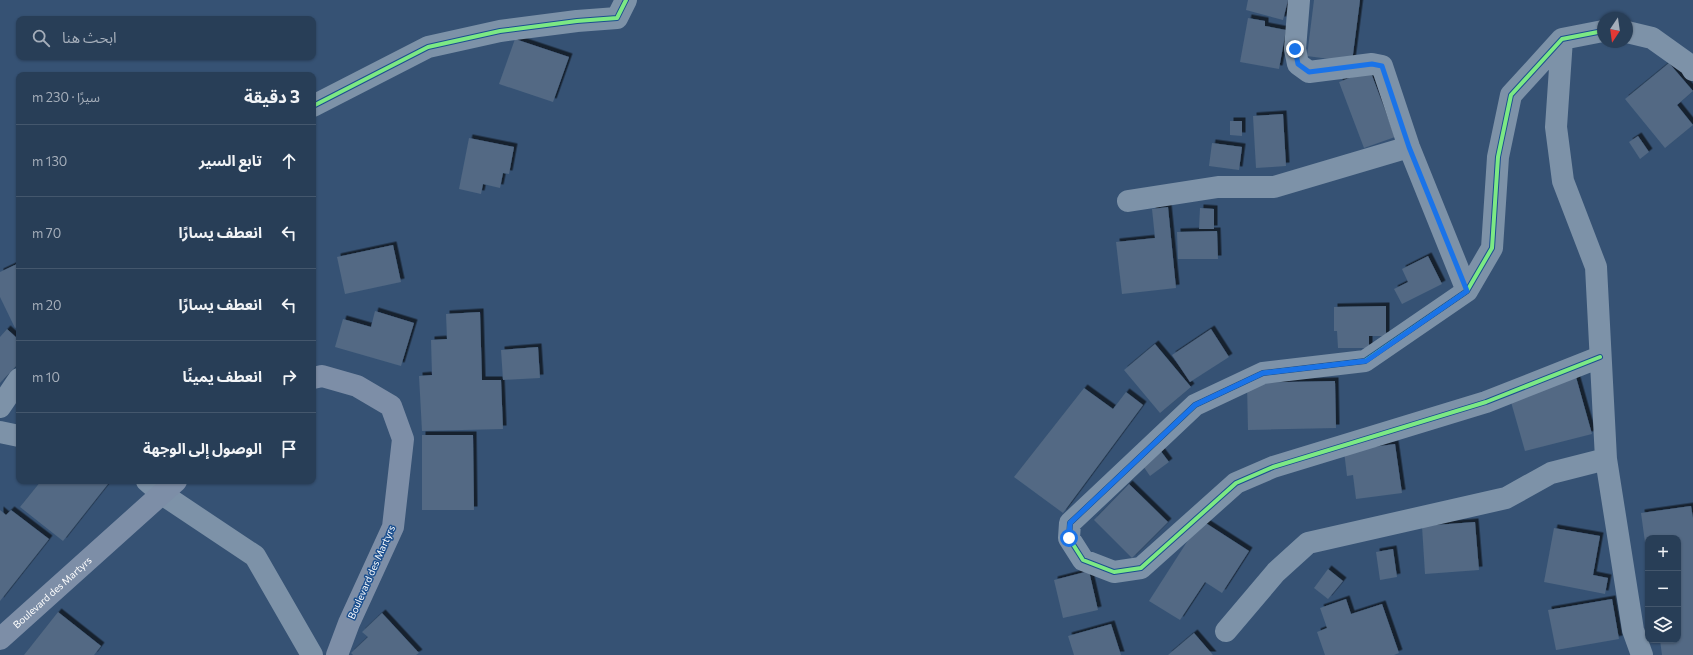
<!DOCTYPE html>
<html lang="ar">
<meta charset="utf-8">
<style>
body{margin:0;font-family:Commissioner,"Noto Sans Arabic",sans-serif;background:#30455d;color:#f1f3f6;direction:rtl}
.controls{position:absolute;right:12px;bottom:12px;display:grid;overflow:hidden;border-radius:8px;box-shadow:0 1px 3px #0004}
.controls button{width:36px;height:36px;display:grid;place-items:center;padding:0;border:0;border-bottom:1px solid #44576d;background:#283e57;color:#f1f3f6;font:20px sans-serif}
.compass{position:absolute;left:1597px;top:12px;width:36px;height:36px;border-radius:50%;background:#283e57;box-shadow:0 1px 3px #0004;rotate:193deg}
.stop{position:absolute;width:12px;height:12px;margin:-9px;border:3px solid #1a73e8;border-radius:50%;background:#fff}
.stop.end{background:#1a73e8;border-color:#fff;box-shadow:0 1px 4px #0008}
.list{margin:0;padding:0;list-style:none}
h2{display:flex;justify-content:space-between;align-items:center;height:52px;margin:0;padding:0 16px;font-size:17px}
h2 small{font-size:13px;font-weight:400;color:#a5aeba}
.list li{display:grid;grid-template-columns:26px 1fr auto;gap:12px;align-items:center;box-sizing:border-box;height:72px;padding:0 16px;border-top:1px solid #44576d}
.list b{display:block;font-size:15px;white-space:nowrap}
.list em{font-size:13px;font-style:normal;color:#a5aeba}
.icon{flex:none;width:22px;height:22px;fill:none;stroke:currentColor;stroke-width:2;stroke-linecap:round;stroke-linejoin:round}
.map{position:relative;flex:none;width:1693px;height:655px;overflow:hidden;direction:ltr}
.search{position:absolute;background:#283e57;box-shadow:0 1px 3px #0004;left:16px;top:16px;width:300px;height:44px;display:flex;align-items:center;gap:10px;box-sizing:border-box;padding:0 14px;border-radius:8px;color:#a5aeba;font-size:15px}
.panel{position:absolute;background:#283e57;box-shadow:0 1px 3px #0004;left:16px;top:72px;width:300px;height:412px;border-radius:8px;direction:rtl}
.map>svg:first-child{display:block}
.building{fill:#526984;filter:url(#shadow)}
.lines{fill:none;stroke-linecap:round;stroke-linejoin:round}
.minor{stroke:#7d92a8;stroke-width:22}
.major{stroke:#7d8ea7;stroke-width:22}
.cycleway-casing{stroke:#1b4f8f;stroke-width:6}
.cycleway{stroke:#7ce984;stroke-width:4}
.route{stroke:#1a73e8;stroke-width:5}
.labels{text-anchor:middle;stroke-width:3;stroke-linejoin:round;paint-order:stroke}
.street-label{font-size:10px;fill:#fff;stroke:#1b4f8f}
</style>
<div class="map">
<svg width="1693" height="655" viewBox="0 0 1693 655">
<defs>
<filter id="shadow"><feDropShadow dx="3.5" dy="-3.5" stdDeviation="0" flood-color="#0009"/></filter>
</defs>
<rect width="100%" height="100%" fill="#365274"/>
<path class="building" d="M1248,0h40l-5,20 -37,-10z
M1314,0h46l-8,62 -45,-6z
M1248,18l17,3v5l21,4 -7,39 -39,-7z
M515,39l54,18 -16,45 -54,-18z
M1669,63l24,28 -16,14 16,20 -28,23 -40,-49z
M1370,70l25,67 -31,11 -25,-66z
M1283,114l3,52 -30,2 -3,-52z
M1230,121h12v15l-12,-1z
M1638,136l11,16 -9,7 -11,-17z
M469,138l45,9 -5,27 -6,-1 -3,15 -17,-4 -2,10 -22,-5z
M1212,143l30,4 -3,23 -30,-4z
M1168,207l8,81 -54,6 -6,-52 39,-4 -3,-29z
M1200,208l14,1v20h-15z
M1217,231l1,28h-40l-1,-27z
M393,245l8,37 -56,12 -8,-37z
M1428,256l14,28 -40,20 -8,-15 14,-7 -6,-13z
M19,263v63l-4,2 -15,-31v-25z
M1386,306v30h-17v12h-31l-1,-17h-3v-24z
M375,311l39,12 -13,43 -66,-19 8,-28 28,8z
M480,312l2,68h19l2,49 -81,2 -3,-55 13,-1 -1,-35 16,-1 -1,-25z
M7,329l12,11v23l-19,20v-46z
M1211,329l18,28 -39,25 -18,-27z
M1155,344l36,43 -31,26 -36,-43z
M538,347l2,31 -37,2 -2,-30z
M1576,377l16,57 -67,17 -16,-56z
M1335,381l1,47 -88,2 -1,-47z
M1084,388l29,21 13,-17 17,13 -80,108 -49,-36z
M422,435h51l1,75h-52z
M1395,444l7,49 -46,6 -3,-24 -6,1 -3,-25z
M1160,450l9,12 -19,14 -9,-13z
M41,481h63l4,3 -45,57 -43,-34z
M1129,484l39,38 -36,36 -38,-38z
M1691,506l2,12v137h-31l-2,-15h18v-102h-30l-1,19 -6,-44z
M0,510l6,5 5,-5 38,29 -49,62z
M1201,520l48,31 -27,42 -17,-11 -25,38 -31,-19z
M1475,522l4,48 -54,4 -3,-48z
M1554,528l46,8 -7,39 15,3 -3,16 -61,-12z
M1393,549l4,28 -17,3 -4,-28z
M1328,569l15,12 -15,18 -14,-11z
M1089,571l9,39 -35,8 -9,-38z
M1346,599l5,15 31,-10 17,49 -5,2h-69l-8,-23 10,-4 -7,-20z
M1612,599l7,40 -63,11 -8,-40z
M58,612l43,34 -7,9h-70z
M382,613l37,40 -3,2h-63l-2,-2 17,-16 -6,-5z
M1111,624l10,31h-47l-6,-19z
M1194,633l19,22h-45z"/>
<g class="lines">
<path class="minor" d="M1299,0l-4,49 3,15 11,8 63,-8 10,2 27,81 58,144
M1627,32l25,6 38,27 3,5
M1562,39l-6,88 7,54 33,86 10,192 27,171 9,25
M313,106l115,-59 72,-16 77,-10 40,-3 9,-18
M1128,201l90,-14h56l135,-40
M1600,357l-114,45 -213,65 -37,16 -95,85 -27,4 -31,-12 -14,-22 1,-15 125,-118 68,-32 102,-12 102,-70 25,-43 6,-91 13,-62 51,-56 41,-8
M0,407l19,-28
M0,432l19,4
M147,481l15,13 93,62 57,99
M1226,631l50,-59 32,-29 198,-45 45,-25 55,-14"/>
<g class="major">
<path d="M313,378l9,-2 35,10 34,20 12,33 -10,88 -44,96 -12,32"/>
<path id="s1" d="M0,639l176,-158"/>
</g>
<g class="cycleway-casing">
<path id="cycleway" d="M313,106l115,-59 72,-16 77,-10 40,-3 9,-18
M1600,357l-114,45 -213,65 -37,16 -95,85 -27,4 -31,-12 -14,-22 1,-15 125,-118 68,-32 102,-12 102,-70 25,-43 6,-91 13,-62 51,-56 41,-8"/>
</g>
<use href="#cycleway" class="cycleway"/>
</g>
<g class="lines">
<path class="route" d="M1069,538l1,-15 125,-118 68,-32 103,-12 101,-70 -58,-144 -27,-81 -10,-2 -63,8 -11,-8 -3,-15"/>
</g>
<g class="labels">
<g class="street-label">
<text transform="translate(371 572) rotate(-66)" y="4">Boulevard des Martyrs</text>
<text dy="4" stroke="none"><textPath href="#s1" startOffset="70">Boulevard des Martyrs</textPath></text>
</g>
</g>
</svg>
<div class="controls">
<button>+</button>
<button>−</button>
<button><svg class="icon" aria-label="layers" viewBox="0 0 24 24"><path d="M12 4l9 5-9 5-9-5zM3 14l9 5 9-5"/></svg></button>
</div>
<svg class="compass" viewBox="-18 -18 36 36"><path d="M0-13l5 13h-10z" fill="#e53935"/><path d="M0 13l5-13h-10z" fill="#a5aeba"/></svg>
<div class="stop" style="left:1069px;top:538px"></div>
<div class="stop end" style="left:1295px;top:49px"></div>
<div class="search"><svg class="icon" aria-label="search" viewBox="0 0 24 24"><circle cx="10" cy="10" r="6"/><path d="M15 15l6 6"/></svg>ابحث هنا</div>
<section class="panel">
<h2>3 دقيقة<small>سيرًا · 230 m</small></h2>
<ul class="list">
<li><svg class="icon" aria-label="ahead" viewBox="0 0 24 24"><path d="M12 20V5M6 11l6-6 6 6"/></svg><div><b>تابع السير</b></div><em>130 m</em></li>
<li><svg class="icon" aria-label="left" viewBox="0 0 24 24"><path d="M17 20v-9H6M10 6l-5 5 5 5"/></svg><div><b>انعطف يسارًا</b></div><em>70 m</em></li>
<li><svg class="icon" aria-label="left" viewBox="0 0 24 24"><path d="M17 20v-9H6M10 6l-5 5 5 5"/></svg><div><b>انعطف يسارًا</b></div><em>20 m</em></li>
<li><svg class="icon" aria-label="right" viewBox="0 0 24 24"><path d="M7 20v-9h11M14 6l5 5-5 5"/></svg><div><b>انعطف يمينًا</b></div><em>10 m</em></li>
<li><svg class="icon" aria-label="arrive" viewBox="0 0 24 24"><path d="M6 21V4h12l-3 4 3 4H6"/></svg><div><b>الوصول إلى الوجهة</b></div></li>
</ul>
</section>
</div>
